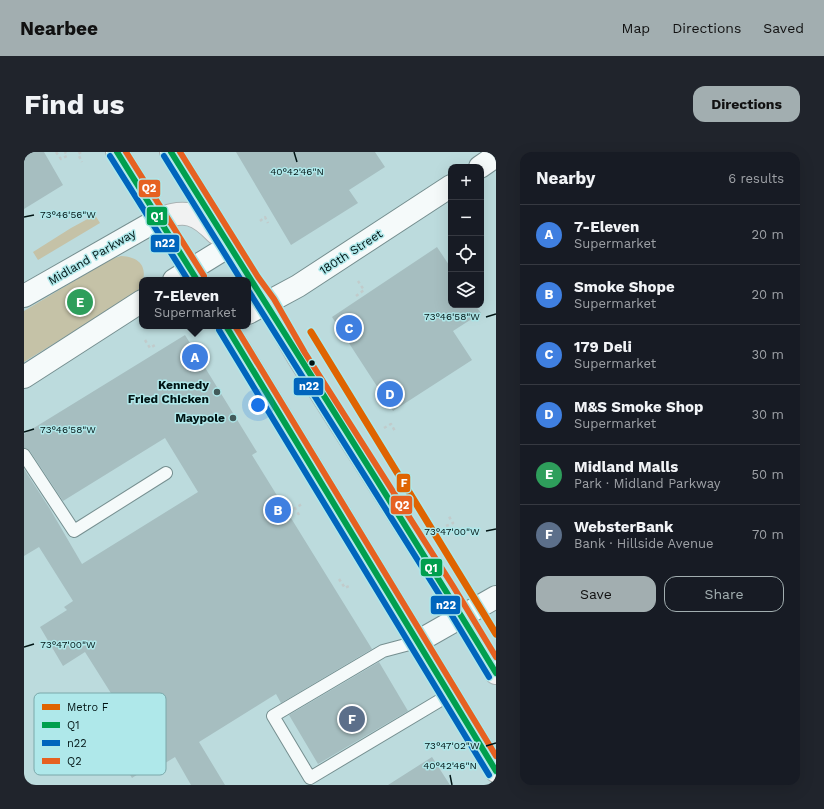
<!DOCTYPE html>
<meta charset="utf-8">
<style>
body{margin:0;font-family:"Work Sans",sans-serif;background:#20242c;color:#f1f3f6}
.controls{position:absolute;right:12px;top:12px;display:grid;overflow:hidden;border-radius:8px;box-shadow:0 4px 16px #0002}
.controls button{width:36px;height:36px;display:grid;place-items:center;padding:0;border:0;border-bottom:1px solid #363941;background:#171b24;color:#f1f3f6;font:20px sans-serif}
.you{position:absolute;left:234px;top:253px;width:14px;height:14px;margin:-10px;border:3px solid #fff;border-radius:50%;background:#1a73e8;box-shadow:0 0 0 6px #1a73e833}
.badge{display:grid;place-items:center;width:26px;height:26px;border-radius:50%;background:#a2aeb0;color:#fff;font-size:13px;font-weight:700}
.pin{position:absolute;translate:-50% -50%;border:2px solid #fff;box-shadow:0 1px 4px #0006}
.popup{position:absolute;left:115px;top:125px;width:112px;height:52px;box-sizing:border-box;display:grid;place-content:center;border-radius:8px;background:#171b24;filter:drop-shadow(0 1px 3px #0005);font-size:13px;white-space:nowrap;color:#9ea1a6}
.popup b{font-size:15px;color:#f1f3f6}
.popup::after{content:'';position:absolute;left:50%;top:100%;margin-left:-8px;border:8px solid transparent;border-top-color:#171b24}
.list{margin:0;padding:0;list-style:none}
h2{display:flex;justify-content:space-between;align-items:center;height:52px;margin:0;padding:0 16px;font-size:17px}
h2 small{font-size:13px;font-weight:400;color:#9ea1a6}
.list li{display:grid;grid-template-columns:26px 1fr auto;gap:12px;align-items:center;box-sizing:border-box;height:60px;padding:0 16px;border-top:1px solid #363941}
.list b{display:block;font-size:15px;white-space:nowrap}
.list p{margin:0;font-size:13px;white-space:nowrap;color:#9ea1a6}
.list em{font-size:13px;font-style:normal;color:#9ea1a6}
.actions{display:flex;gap:8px;padding:12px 16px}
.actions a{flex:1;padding:9px 0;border:1px solid #a2aeb0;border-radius:12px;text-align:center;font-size:14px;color:#a2aeb0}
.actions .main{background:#a2aeb0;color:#111}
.icon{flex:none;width:22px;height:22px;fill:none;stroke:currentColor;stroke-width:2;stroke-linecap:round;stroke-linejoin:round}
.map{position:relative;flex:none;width:472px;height:633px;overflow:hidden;border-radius:12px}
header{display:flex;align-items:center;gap:24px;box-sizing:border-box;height:56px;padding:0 20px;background:#a2aeb0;color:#111}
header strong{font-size:19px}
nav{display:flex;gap:22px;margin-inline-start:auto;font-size:14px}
.intro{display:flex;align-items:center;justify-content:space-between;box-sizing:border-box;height:96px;padding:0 24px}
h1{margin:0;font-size:28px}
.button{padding:10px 18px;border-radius:12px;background:#a2aeb0;color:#111;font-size:14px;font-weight:700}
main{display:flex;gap:24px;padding:0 24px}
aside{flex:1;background:#171b24;border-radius:12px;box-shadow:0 4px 16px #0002}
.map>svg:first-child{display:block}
.green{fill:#c5c2a7}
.building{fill:#a6bec0}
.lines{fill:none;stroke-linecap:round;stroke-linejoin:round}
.lane-casing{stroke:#768f90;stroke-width:14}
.street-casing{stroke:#768f90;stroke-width:24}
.primary-casing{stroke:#a9b2b3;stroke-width:24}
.path{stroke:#c1cbcb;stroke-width:2.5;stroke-dasharray:3 3;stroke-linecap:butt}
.lane{stroke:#f5fafa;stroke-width:12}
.street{stroke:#f5fafa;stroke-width:22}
.primary{stroke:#f1f2f2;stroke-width:22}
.bus-1-casing{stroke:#afe8ea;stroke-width:9}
.bus-2-casing{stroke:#afe8ea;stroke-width:9}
.bus-3-casing{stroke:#afe8ea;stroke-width:9}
.bus-1{stroke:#009f4e;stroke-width:6}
.bus-2{stroke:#0065bd;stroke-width:6}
.bus-3{stroke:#e66121;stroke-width:6}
.metro-1-casing{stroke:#afe8ea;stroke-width:10}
.metro-1{stroke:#df6401;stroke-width:7}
.ticks{fill:none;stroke:#001414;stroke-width:1.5}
.bus-dot{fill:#001414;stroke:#afe8ea;stroke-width:1.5}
.poi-dot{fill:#425a5a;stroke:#afe8ea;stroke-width:1.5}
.labels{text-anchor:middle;stroke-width:3;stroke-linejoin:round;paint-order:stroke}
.street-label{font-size:12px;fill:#001414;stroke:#afe8ea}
.poi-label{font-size:12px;font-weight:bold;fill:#001414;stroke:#afe8ea;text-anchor:end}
.key{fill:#afe8ea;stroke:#7aa8aa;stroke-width:1}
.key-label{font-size:11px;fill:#001414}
.ticks-label{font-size:10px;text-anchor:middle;fill:#001414;stroke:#afe8ea;stroke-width:3;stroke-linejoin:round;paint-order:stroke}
.line-badge{stroke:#afe8ea;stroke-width:1.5}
.badge-label{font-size:11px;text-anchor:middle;font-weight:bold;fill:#fff}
</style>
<header>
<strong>Nearbee</strong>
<nav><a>Map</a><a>Directions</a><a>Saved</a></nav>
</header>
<div class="intro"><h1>Find us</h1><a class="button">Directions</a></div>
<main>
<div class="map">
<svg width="472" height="633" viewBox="0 0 472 633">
<rect width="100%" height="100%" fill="#bcdbdd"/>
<path class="green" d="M71,63l5,8 -62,37 -5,-8 38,-24z
M97,104c26,1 28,20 15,37l-112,69v-51l87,-52z"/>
<path class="building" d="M0,0h20l19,33 -39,24z
M212,0h139l10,15 -36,23 9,13 -67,42z
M413,95l14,21v37h24l6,8 -28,18 19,29 -79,51 -61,-94z
M161,183l72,117 -5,3 120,194 -91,54 -5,-9 -77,48 26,43h-34l-16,-28 -13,8 -2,-5 -28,18 -24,-39 23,-14 -46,-73 -22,14 -23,-39 27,-17 -3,-3 9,-6 -34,-54 -15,9v-87l26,40 32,55 116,-72 -33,-54 -102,63 -33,-50 -6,-3v-14z
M355,510l29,49 -90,53 -29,-49z
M408,605l18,28h-62z"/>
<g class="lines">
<g class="lane-casing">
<path id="lane" d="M0,303l50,76 92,-58
M393,490l-34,9 -110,65 37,62 139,-83"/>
</g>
<g class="street-casing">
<path id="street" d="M456,15l16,-11
M150,128l55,-34
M0,144l135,-77
M224,161l50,-27 153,-100
M0,225l118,-76
M393,490l79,-45"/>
</g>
<g class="primary-casing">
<path id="primary" d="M93,0l80,128
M147,0l80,129 16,22 31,54 148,233 50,83
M135,67c26,-10 38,-6 57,14
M202,174l270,445"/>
</g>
<path class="path" d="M32,0l5,7 6,-3 -2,-4
M57,0l-3,2 4,8
M236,69l5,-4 3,6
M332,144l8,-6 -6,-9
M121,188l5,8 5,-3
M360,276l7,-4 4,7
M275,363l-4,-7 7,-4
M422,374l7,-3 -5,-8
M315,427l6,9 4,-2"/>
<use href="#lane" class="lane"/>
<use href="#street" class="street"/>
<use href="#primary" class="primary"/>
<g class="bus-1-casing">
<path id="bus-1" d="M93,0l80,128
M147,0c108,174 219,346 325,521
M202,174l270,445"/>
</g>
<g class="bus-2-casing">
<path id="bus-2" d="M86,4l78,124
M140,4l77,124
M224,138l191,304 50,83
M195,178l270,445"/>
</g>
<g class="bus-3-casing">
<path id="bus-3" d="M102,0l78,124
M156,0l78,125 16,22 31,54 148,233 43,71
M211,174l261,430"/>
</g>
<use href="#bus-1" class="bus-1"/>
<use href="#bus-2" class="bus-2"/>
<use href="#bus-3" class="bus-3"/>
<g class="metro-1-casing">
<path id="metro-1" d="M287,180l185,302"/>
</g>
<use href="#metro-1" class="metro-1"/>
</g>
<path class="ticks" d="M270,0l3,10M0,65l10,-2M462,165l10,-3M0,280l10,-3M462,379l10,-2M0,495l10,-3M462,594l10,-3M426,623l2,10"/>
<circle class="bus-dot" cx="288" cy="211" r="3.5"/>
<g class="poi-dot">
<circle cx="193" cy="240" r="4"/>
<circle cx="209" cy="266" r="4"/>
</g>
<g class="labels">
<g class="street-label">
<text transform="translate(327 100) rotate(-33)" y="4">180th Street</text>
<text transform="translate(68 105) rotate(-30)" y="4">Midland Parkway</text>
</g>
<g class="poi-label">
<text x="185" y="237">Kennedy<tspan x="185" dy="14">Fried Chicken</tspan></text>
<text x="201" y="270">Maypole</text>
</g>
</g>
<rect x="10" y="541" width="132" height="82" rx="6" class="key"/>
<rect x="18" y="552" width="18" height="6" fill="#df6401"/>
<rect x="18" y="570" width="18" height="6" fill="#009f4e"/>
<rect x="18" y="588" width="18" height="6" fill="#0065bd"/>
<rect x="18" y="606" width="18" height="6" fill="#e66121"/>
<g class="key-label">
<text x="43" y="559">Metro F</text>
<text x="43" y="577">Q1</text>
<text x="43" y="595">n22</text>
<text x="43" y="613">Q2</text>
</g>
<g class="ticks-label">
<text x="273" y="23">40°42'46"N</text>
<text x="44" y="66">73°46'56"W</text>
<text x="428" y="168">73°46'58"W</text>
<text x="44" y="281">73°46'58"W</text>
<text x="428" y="383">73°47'00"W</text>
<text x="44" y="496">73°47'00"W</text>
<text x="428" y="597">73°47'02"W</text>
<text x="426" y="617">40°42'46"N</text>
</g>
<g class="line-badge">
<rect x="114" y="27" width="23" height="19" rx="4" fill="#e66121"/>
<rect x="122" y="54" width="22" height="20" rx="4" fill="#009f4e"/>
<rect x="126" y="82" width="30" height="19" rx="4" fill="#0065bd"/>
<rect x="269" y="225" width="31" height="19" rx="4" fill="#0065bd"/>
<rect x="372" y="321" width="15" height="20" rx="4" fill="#df6401"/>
<rect x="366" y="343" width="23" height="20" rx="4" fill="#e66121"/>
<rect x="396" y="406" width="23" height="19" rx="4" fill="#009f4e"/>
<rect x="406" y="443" width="31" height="20" rx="4" fill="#0065bd"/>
</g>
<g class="badge-label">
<text x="125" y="40">Q2</text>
<text x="133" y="68">Q1</text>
<text x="141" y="95">n22</text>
<text x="285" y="238">n22</text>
<text x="380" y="335">F</text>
<text x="378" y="357">Q2</text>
<text x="407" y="420">Q1</text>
<text x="422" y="457">n22</text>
</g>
</svg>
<div class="controls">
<button>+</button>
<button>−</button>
<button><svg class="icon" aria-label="locate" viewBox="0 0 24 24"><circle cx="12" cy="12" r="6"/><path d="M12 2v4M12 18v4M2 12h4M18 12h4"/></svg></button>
<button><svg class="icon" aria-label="layers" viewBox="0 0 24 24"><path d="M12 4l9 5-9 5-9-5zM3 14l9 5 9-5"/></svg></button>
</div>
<div class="you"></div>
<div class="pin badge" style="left:171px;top:205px;background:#3f7fe0">A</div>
<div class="popup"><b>7-Eleven</b>Supermarket</div>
<div class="pin badge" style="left:254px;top:358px;background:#3f7fe0">B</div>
<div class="pin badge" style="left:325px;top:176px;background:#3f7fe0">C</div>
<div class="pin badge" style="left:366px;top:242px;background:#3f7fe0">D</div>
<div class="pin badge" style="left:56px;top:150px;background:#2e9e5b">E</div>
<div class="pin badge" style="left:328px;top:567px;background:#5c6f8a">F</div>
</div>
<aside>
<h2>Nearby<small>6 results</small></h2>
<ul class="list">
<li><span class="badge" style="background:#3f7fe0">A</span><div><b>7-Eleven</b><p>Supermarket</p></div><em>20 m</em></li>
<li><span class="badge" style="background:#3f7fe0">B</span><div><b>Smoke Shope</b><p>Supermarket</p></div><em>20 m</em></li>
<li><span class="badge" style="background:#3f7fe0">C</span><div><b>179 Deli</b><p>Supermarket</p></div><em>30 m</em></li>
<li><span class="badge" style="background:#3f7fe0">D</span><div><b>M&amp;S Smoke Shop</b><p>Supermarket</p></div><em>30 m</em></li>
<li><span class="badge" style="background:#2e9e5b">E</span><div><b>Midland Malls</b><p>Park · Midland Parkway</p></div><em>50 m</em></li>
<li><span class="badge" style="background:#5c6f8a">F</span><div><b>WebsterBank</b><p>Bank · Hillside Avenue</p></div><em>70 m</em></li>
</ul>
<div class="actions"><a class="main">Save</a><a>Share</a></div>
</aside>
</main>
